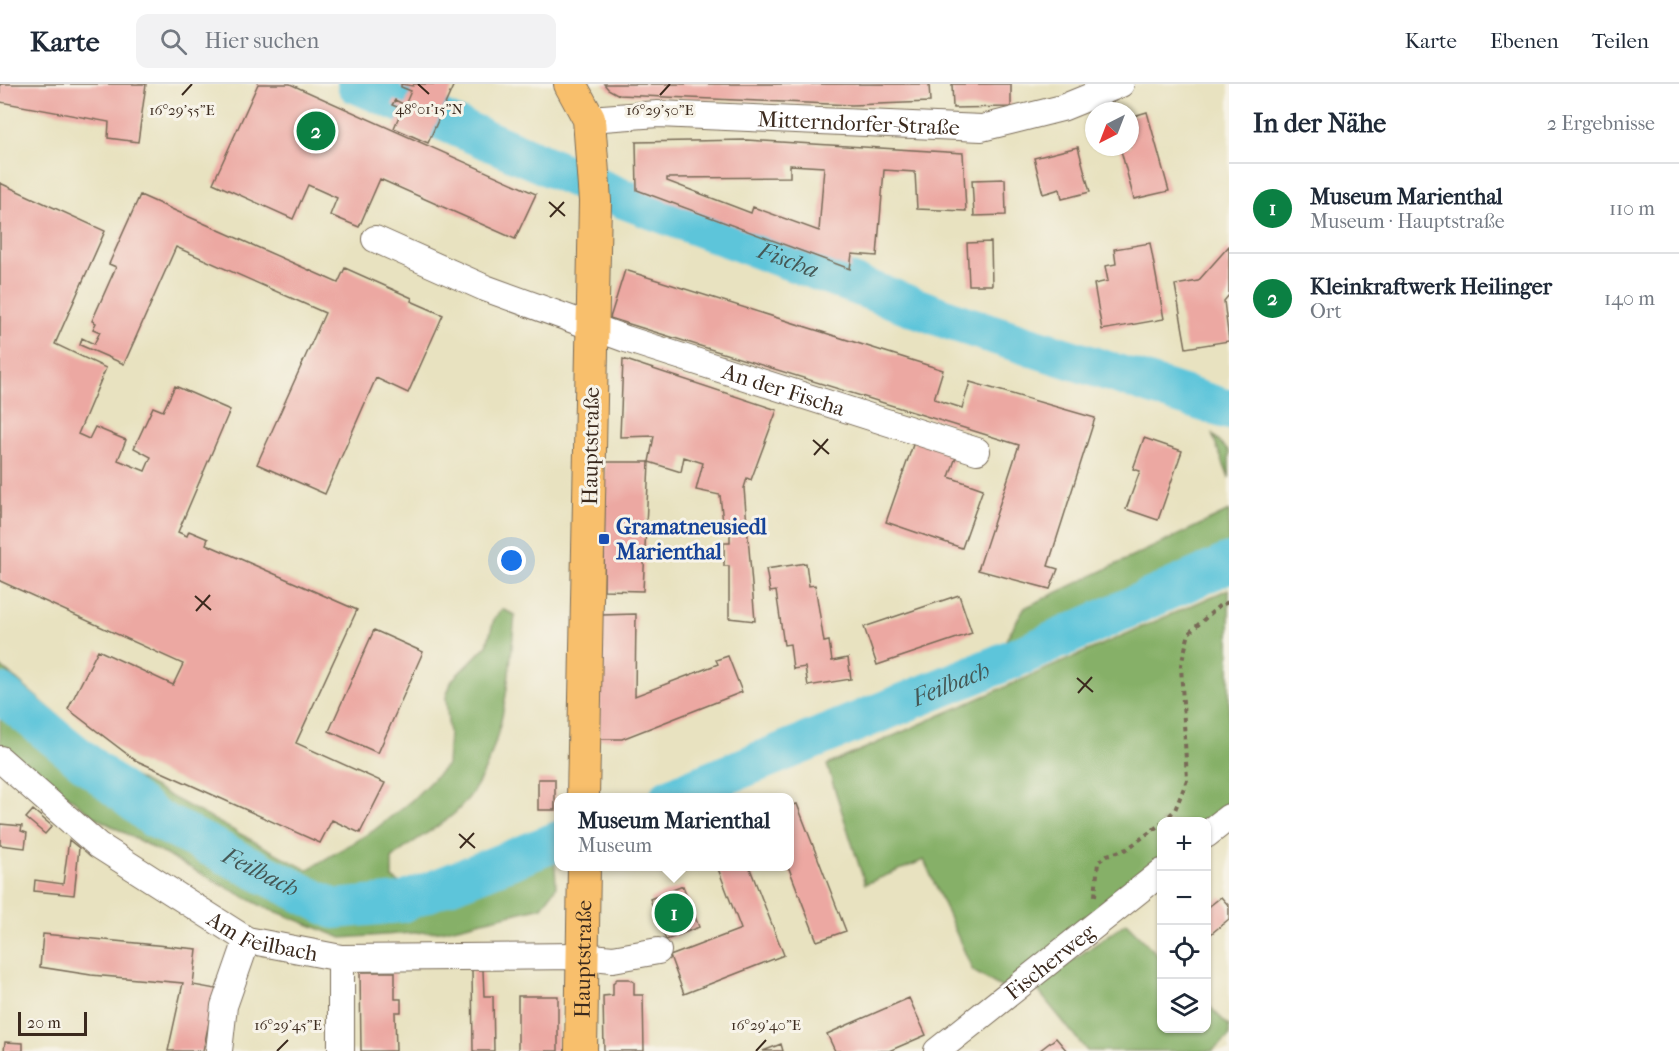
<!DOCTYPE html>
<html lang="de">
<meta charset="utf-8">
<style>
body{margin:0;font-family:"IM FELL French Canon",serif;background:#f2f2f3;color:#1f2937}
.controls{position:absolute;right:18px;bottom:18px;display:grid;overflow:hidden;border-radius:12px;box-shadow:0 2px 4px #0004}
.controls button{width:54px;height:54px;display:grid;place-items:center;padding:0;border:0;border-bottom:2px solid #e0e1e3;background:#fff;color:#1f2937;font:30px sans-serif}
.compass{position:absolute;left:1085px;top:18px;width:54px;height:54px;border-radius:50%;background:#fff;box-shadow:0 2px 4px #0004;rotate:222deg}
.scale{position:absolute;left:18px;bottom:15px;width:69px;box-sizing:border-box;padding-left:6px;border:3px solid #3b2a1e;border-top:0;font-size:16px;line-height:21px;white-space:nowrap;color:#3b2a1e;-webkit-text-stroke:4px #f7f3e8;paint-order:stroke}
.you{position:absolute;left:512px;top:477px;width:21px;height:21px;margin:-15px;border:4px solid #fff;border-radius:50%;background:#1a73e8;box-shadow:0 0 0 9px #1a73e833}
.badge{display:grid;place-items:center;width:39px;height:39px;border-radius:50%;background:#0b8043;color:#fff;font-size:20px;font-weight:700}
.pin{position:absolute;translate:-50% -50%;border:3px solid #fff;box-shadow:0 2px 6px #0006}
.popup{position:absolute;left:554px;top:709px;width:240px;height:78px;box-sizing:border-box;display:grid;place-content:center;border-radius:12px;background:#fff;filter:drop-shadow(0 2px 4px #0005);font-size:20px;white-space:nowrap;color:#747a83}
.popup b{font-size:22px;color:#1f2937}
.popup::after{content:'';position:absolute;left:50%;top:100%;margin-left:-12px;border:12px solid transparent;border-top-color:#fff}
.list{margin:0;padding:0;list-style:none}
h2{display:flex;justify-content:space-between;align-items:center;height:78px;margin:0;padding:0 24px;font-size:26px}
h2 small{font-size:20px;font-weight:400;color:#747a83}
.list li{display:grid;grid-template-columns:39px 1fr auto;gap:18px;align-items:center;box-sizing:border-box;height:90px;padding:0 24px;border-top:2px solid #e0e1e3}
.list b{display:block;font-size:22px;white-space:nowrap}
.list p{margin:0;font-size:20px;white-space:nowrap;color:#747a83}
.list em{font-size:20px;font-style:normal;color:#747a83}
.icon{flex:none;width:33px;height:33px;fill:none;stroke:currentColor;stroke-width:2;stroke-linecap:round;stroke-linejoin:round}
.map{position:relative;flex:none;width:1229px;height:967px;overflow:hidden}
header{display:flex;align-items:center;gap:36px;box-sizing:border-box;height:84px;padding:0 30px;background:#fff;border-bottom:2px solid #e0e1e3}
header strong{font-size:28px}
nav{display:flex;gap:33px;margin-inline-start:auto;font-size:21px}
.search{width:420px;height:54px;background:#f2f2f3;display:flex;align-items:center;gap:15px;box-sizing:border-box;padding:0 21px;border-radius:12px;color:#747a83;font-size:22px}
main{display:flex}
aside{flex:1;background:#fff}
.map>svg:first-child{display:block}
.forest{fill:#86b068;stroke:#606d43;stroke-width:1.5}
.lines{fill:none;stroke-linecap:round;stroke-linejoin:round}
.river{stroke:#5dc5da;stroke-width:40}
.building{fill:#eca8a2;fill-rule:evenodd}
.minor-casing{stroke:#786a57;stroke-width:28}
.major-casing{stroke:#786a57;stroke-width:34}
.path{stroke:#786a57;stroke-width:4;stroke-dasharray:4.5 4.5;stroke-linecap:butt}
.minor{stroke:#fff;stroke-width:26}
.major{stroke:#f8bf6c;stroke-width:32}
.ticks{fill:none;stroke:#3b2a1e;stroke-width:2}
.transit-dot{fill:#1a4fb4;stroke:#f7f3e8;stroke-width:2}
.labels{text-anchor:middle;stroke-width:6;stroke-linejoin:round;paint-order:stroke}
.street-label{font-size:22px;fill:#3b2a1e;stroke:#f7f3e8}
.transit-label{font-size:22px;font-weight:bold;fill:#164399;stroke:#f7f3e8;text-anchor:start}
.water-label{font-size:24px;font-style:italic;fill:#455856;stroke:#f7f3e8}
.ticks-label{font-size:15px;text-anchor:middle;fill:#3b2a1e;stroke:#f7f3e8;stroke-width:6;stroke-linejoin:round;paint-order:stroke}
</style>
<header>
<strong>Karte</strong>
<div class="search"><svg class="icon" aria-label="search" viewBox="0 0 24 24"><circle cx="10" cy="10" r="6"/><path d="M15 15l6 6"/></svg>Hier suchen</div>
<nav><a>Karte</a><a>Ebenen</a><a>Teilen</a></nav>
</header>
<main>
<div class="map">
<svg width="1229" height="967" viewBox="0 0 1229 967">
<rect width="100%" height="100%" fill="#f7f3e8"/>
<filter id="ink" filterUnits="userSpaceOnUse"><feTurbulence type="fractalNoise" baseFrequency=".0167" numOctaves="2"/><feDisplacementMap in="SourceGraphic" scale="12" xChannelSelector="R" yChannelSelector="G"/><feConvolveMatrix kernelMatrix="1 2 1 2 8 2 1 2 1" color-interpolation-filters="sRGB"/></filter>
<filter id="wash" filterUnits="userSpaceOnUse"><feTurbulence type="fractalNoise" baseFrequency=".008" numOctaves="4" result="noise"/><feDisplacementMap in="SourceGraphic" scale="24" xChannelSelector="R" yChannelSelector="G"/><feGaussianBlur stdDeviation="1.35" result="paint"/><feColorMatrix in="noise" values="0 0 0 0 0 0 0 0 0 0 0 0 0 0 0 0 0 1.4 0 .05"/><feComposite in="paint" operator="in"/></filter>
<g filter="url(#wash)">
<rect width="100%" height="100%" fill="#e8e2c0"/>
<path class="forest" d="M1212,350l17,18v26z
M1229,427v42l-232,103 27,-48z
M1229,505v217l-23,16h-44l-1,39 -157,128 -31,-18 -49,-111 -59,24 -38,-119z
M502,525l13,6c-6,62 -11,149 -57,195 -19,19 -46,29 -66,49v19l19,13 142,-65 3,61 -14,20 -101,24 -99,7 -82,-33 -165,-88 -95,-74v-77l123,105 184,99 66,-39 39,-31 35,-35 2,-31 -3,-37 6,-17 35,-35 7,-26z
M1126,839l35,35 1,70h44l1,-24 22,22v11l-17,14h-125l-52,-64z"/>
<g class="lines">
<g class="river">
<path id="s1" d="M357,0l267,115 331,123 274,88"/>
<path id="s2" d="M0,609l154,125 180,91 67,-6 157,-62"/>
<path id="s3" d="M669,714l363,-147 197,-88"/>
</g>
</g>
<g id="blocks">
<path class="building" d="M0,0h146l-8,58 -30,-4 1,-16 -109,-20z
M258,0h32l246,110 -21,45 -135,-60 -21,48 -29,-12 7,-17 -29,-13 -15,34 -80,-36z
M401,0l12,2 1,-2h40l-26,59 -34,-15 8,-19 -10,-4 3,-5 10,5 6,-14 -10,-4z
M604,0h325l1,18 -78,3 -233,-10 -11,-6z
M952,0h59v23l-58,1z
M1147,28l22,79 -35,8 -14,-52h10v-30z
M746,56l217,13 3,58 -49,-2 -2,-37 -31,-2 -7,86 -25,-2 -2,15 -213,-79 -1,-48zM790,81l34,2 -5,64 -66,-24 -2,6 -84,-32v-3l123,-1z
M1078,63l12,45 -28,7 -2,-10 -17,5 -9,-36z
M1005,95l1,36 -32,1 -2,-36z
M0,99l105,48 -50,113 51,24 -28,66 11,5 6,-12 31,13 -8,20 27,11 6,-14 -17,-9 19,-41 10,4 12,-25 55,24 -52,122 9,4 2,-5 19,8 -2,5 151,66 -61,133 89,40 -25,50 -28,-13 -12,23 -185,-83 -67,-51 30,-59 75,35 10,-21 -183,-83z
M140,111l198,88 7,-15 67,30 -1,3 32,14 -35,78 -32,-15 -51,116 -68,-30 68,-151 -149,-66 -52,117 -44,-19 2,-7 12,6 6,-12 -7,-3 3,-6 -4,-2 24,-54 -7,-3z
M991,158l1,43h-23l-2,-42z
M1150,159l14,76 -62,11 -8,-46 14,-3 -3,-15 11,-2 -2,-15z
M1229,162v49l-5,6 5,40 -43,7 -11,-63 23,-4z
M625,186l318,100 -9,29 28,9 8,-26 125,36 -47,148 10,3 -8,20 -72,-19 41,-125 -409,-127z
M623,275l154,51 -26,70 -4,-2 -3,10 11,133 -26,-3v-52h-5v-23h6v-11h-6l-4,-37 -24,-5 7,-27 -19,-6 -3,15 -32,-10 5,-26 -34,1z
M1144,354l38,13 -24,69 -32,-11 14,-38 -7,-2z
M915,355l42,15 -8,23 34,12 -21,59 -76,-26z
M605,378h44l-6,129 -39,-1z
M806,479l3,23 6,-1 9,57 5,-1 3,20 16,-3 3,21 -43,7 -3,-19 -12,2 -3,-25 -6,1 -8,-54 -6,1 -4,-23z
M959,511l13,38 -95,32 -13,-38z
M636,530l-1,82 83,-32 -2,-4 12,-4 14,36 -120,47h-23l2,-124z
M374,546l49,22 -45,101 -49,-22z
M538,695h17v31h-17z
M797,720l49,127 -29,10 -29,-75 1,-60z
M33,726l19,16 -7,8 -19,-16z
M0,740l22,2 -1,5 6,2 -2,15 -25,-3z
M69,756l10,8 -5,47 -40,-4 1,-11 28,4z
M717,782h32l35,89 -100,39 -14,-38 71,-27z
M683,802l16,41 -33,13 -16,-41z
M1221,813l8,9v13l-23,19v-29z
M43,850l154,15 -4,36 23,4 -13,62h-35l15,-68 -92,-8 -51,-8z
M472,886h11l1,26h9l1,55h-21z
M360,888h35v27h6v13h-6l1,39h-35z
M617,895h12l5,3v13h9l1,56h-40l-1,-55 10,-1v-12z
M518,912h40v55h-40z
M909,914l17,37 -37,16h-54l-8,-17z
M1056,954l11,13h-28z
M5,958l18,1v8h-19z
M781,960l2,7h-20z"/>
</g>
</g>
<g filter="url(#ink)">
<use href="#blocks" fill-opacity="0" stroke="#786a57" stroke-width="1.5"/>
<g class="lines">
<g class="minor-casing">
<g id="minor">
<path id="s4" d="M589,35l69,-5 324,14 80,-20 59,-24"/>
<path id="s5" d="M375,155l110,49 141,51 351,112"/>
<path id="s6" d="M0,675l98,86 149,95 94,18 240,-2 32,3 45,-8"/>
<path d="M1206,751l23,-18"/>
<path d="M219,967l5,-45 23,-66"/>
<path d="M341,967v-93"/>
<path id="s7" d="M937,967l225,-179"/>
</g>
</g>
<g class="major-casing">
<g id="major">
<path d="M570,0l19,35 6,82 -12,597"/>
<path id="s8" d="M581,967l3,-185"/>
</g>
</g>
<path class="path" d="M1163,738l12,-12 12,-30 -6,-115 8,-32 31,-28 9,-3
M1095,812l3,-34 9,-7 20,-6 35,-26"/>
<use href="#minor" class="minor"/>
<use href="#major" class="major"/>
</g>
</g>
<path class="ticks" d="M418,0l11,10M182,11l10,-11M660,11l10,-11M549,118l16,14M550,133l14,-15M813,356l16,14M814,371l14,-16M195,512l16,14M196,527l14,-16M1077,594l16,14M1078,609l14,-16M459,750l16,14M460,764l14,-15M277,967l11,-11M756,967l10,-11"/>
<rect class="transit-dot" x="598" y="449" width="12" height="12" rx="3"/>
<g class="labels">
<g class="street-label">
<text dy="8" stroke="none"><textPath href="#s4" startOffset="270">Mitterndorfer-Straße</textPath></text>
<text dy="8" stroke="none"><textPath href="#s5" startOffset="436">An der Fischa</textPath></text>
<text transform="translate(590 362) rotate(-89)" y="8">Hauptstraße</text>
<text dy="8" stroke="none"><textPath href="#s6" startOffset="321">Am Feilbach</textPath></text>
<text dy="8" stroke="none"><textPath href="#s8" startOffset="92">Hauptstraße</textPath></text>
<text dy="8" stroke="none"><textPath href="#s7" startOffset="144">Fischerweg</textPath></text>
</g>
<g class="transit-label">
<text x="616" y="450">Gramatneusiedl<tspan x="616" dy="25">Marienthal</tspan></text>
</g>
<g class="water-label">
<text dy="8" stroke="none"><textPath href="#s1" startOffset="466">Fischa</textPath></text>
<text dy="8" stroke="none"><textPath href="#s3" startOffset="304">Feilbach</textPath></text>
<text dy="8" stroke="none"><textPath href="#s2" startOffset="318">Feilbach</textPath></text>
</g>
</g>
<g class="ticks-label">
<text x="429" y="30">48°01'15"N</text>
<text x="182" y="31">16°29'55"E</text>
<text x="660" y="31">16°29'50"E</text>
<text x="288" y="946">16°29'45"E</text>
<text x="766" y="946">16°29'40"E</text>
</g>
</svg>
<div class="controls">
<button>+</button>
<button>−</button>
<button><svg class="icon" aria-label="locate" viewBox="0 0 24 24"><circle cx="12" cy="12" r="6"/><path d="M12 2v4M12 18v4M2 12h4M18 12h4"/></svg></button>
<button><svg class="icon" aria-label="layers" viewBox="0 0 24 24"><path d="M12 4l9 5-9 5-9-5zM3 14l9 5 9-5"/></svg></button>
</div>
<svg class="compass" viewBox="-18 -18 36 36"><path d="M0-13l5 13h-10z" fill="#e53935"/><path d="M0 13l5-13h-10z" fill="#747a83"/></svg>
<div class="scale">20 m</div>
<div class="you"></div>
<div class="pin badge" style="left:674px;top:829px">1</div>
<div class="popup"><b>Museum Marienthal</b>Museum</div>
<div class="pin badge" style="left:316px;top:47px">2</div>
</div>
<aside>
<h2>In der Nähe<small>2 Ergebnisse</small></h2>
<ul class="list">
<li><span class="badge">1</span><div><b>Museum Marienthal</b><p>Museum · Hauptstraße</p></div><em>110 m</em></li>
<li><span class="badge">2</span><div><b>Kleinkraftwerk Heilinger</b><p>Ort</p></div><em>140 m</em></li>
</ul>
</aside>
</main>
